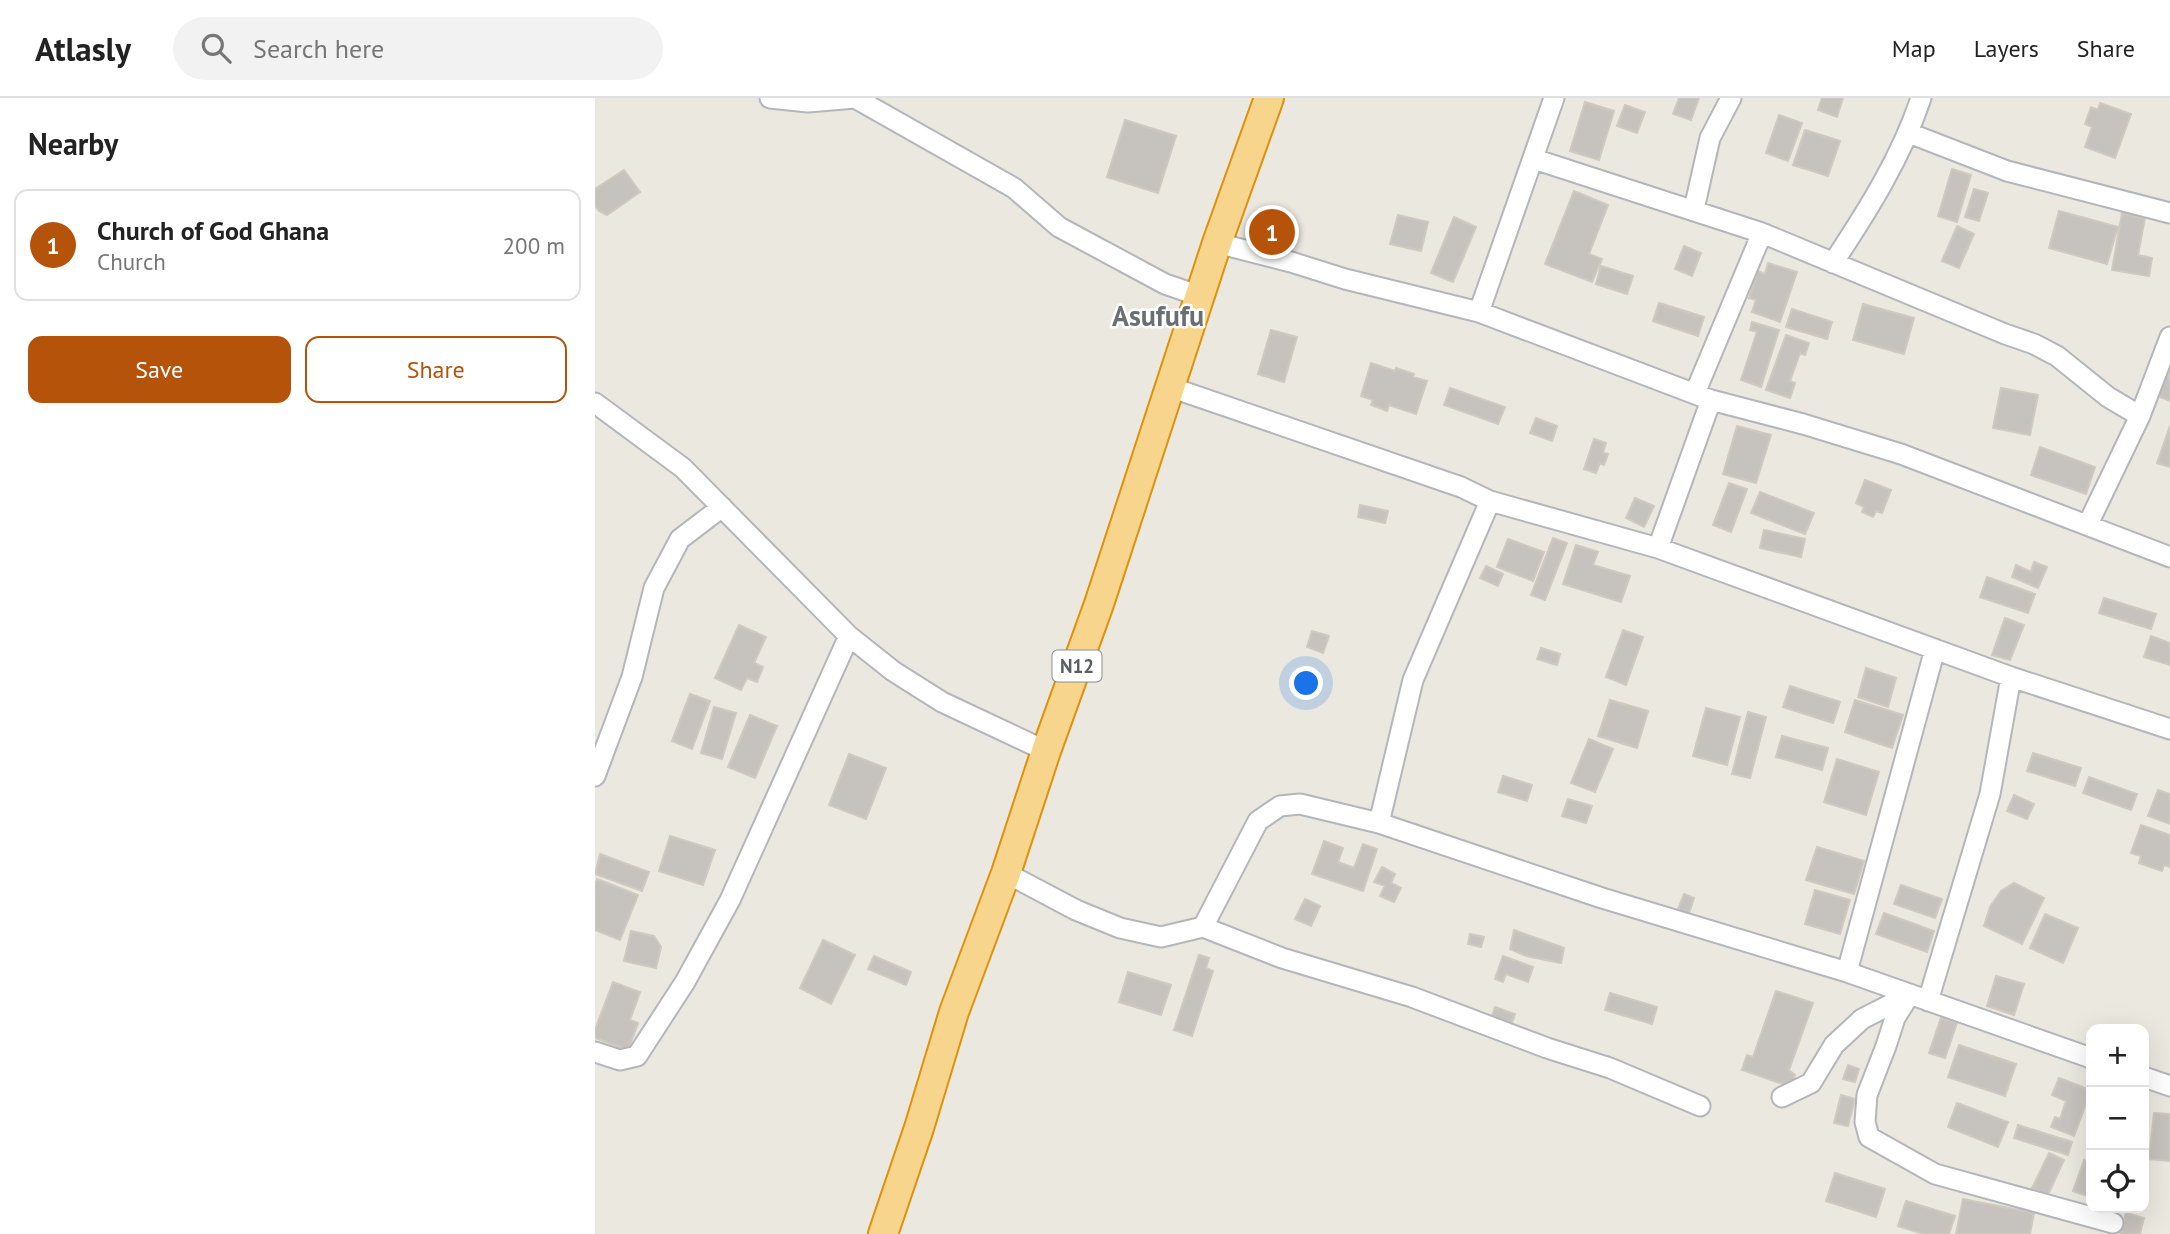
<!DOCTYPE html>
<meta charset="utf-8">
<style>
body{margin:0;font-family:"PT Sans",sans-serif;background:#f2f2f2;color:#222}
.controls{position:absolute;right:21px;bottom:21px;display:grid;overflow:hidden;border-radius:14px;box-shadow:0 7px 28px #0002}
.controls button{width:63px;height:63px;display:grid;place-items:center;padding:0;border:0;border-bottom:2px solid #e0e0e0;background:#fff;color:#222;font:35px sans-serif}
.you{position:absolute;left:712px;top:586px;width:24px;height:24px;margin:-18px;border:5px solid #fff;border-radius:50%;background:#1a73e8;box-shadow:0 0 0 10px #1a73e833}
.badge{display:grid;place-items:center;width:46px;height:46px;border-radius:50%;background:#b45309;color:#fff;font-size:23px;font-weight:700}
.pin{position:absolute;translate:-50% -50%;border:4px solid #fff;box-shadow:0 2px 7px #0006}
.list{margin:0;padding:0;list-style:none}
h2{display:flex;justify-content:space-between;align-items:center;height:91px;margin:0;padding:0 28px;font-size:30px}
h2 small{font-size:23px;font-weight:400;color:#767676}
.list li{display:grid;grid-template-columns:46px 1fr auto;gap:21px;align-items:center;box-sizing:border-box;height:112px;margin:0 14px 14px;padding:0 14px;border:2px solid #e0e0e0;border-radius:14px}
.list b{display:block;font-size:26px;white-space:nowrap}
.list p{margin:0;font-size:23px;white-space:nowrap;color:#767676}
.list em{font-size:23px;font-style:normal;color:#767676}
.actions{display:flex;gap:14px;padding:21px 28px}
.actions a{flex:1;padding:16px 0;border:2px solid #b45309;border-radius:14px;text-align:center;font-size:24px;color:#b45309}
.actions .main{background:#b45309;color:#fff}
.icon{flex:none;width:38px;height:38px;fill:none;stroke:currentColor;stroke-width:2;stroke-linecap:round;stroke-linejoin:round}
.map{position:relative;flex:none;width:1575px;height:1136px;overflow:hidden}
header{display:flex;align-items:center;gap:42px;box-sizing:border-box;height:98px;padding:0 35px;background:#fff;border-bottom:2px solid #e0e0e0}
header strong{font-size:33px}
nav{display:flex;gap:38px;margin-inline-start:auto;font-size:24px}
.search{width:490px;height:63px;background:#f2f2f2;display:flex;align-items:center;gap:18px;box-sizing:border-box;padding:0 24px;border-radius:38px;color:#767676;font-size:26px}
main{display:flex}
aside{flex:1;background:#fff}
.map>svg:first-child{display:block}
.building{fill:#c6c3be;stroke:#cfc9bf;stroke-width:2}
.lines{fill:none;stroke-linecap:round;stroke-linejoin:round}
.minor-casing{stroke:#b3b6ba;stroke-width:23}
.highway-casing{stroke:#df910c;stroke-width:32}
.minor{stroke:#fff;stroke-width:19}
.highway{stroke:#f7d58c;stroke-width:28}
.labels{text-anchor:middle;stroke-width:5;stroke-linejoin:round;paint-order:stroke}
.shield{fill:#fff;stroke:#8b8e90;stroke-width:2}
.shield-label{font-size:19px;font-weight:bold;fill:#595d60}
.district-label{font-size:28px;font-weight:bold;fill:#6a6f72;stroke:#fff}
</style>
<header>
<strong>Atlasly</strong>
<div class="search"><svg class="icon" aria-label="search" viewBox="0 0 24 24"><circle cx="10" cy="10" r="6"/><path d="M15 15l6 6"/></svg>Search here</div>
<nav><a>Map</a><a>Layers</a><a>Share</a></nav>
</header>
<main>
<aside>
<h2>Nearby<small></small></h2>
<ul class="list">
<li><span class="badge">1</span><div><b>Church of God Ghana</b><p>Church</p></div><em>200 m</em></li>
</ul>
<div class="actions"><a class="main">Save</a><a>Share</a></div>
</aside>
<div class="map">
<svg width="1575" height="1136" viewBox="0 0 1575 1136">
<rect width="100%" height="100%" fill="#ebe8e0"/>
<path class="building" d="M1084,0h20l-8,22 -18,-6z
M1227,0h21l-6,19 -19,-7z
M990,4l29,9 -15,49 -29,-9z
M1505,5l31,11 -16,44 -30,-11 7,-20 -7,-3 6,-17 7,3z
M1030,7l20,7 -8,21 -20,-7z
M1184,17l23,8 -14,38 -22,-8z
M530,22l51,16 -18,57 -51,-16z
M1210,32l35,11 -12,35 -35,-11z
M1357,71l19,6 -14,47 -19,-6z
M29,72l16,22 -33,23 -8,-4 -4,-5v-17z
M1379,91l14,4 -9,28 -14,-4z
M979,93l34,14 -19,49 13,5 -10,23 -47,-18z
M1464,113l59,16 -11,37 -58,-16z
M1527,115l23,5 -7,37 14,3 -3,18 -37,-6z
M803,117l30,7 -7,29 -31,-7z
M859,119l22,10 -23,55 -22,-9z
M1362,128l17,8 -15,34 -17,-7z
M1089,148l17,7 -9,23 -17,-7z
M1173,165l29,9 -17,50 -28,-10 4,-12 -7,-2 9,-27 7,3z
M1006,168l32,10 -6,18 -31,-10z
M1064,205l45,14 -6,19 -45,-15z
M1268,206l51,14 -10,36 -51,-14z
M1197,211l40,13 -5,17 -41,-12z
M1157,224l27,8 -18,57 -20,-7 16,-48 -7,-2z
M676,232l26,7 -13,45 -26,-8z
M1191,237l23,8 -4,12 -5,-2 -10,28 5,2 -5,15 -24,-8z
M776,265l24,8 1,-3 18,6 -1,3 14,4 -11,33 -27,-9 -2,6 -16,-6 2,-5 -12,-4z
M1575,274v29l-15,-6 6,-20 7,2z
M855,290l55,19 -7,17 -54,-19z
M1406,290l37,7 -8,40 -37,-7z
M941,320l21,8 -5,15 -22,-8z
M1142,328l34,9 -15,48 -33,-9z
M1575,328v41l-13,-4z
M999,341l12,4 -3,10 5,1 -4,11 -4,-2 -4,10 -12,-4z
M1445,349l55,20 -9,27 -55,-19z
M1270,382l26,10 -9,23 -6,-2 -3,6 -11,-5 2,-5 -8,-4z
M1134,385l18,6 -16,43 -18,-7z
M1165,394l54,21 -9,21 -54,-21z
M1040,400l19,8 -10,21 -18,-9z
M765,407l28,6 -3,12 -27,-6z
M1169,432l41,9 -4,18 -41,-9z
M958,440l14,5 -22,57 -14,-5z
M913,441l36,13 -11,29 -36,-14z
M981,447l22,7 -5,13 37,11 -9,26 -58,-18z
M1439,464l13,5 -9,21 -26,-11 4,-12 15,7z
M891,468l17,8 -5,12 -18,-8z
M1392,479l48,17 -7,19 -48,-16z
M1509,500l52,16 -5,15 -52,-16z
M1410,520l19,7 -14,35 -18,-5z
M144,527l27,12 -12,26 9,4 -6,15 -10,-4 -6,12 -26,-12z
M1028,532l20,7 -17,48 -20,-8z
M717,533l17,5 -6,17 -16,-6z
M1556,538l19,7v22l-26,-8z
M946,550l19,6 -3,11 -20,-6z
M1271,570l30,10 -8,29 -30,-10z
M1195,588l50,16 -7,21 -50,-16z
M95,596l20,7 -18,48 -20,-8z
M1015,602l38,11 -11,37 -39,-12z
M1260,602l48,15 -11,33 -47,-16z
M119,609l22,6 -14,46 -21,-6z
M1111,610l34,9 -13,48 -34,-9z
M1153,614l18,5 -16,61 -18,-4z
M155,617l27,11 -22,52 -27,-11z
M1187,638l46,12 -6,22 -46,-13z
M994,641l24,10 -18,43 -24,-9z
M1438,655l48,15 -6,18 -48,-15z
M254,656l37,14 -20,51 -37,-14z
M1242,661l42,13 -13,43 -42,-13z
M908,678l29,9 -5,16 -29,-9z
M1494,679l48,17 -6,16 -48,-17z
M1563,692l12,4v30l-22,-8z
M1419,697l20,9 -7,15 -20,-8z
M973,701l24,7 -6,17 -24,-7z
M1546,727l29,10v32l-6,-2 -2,6 -23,-8 2,-7 -10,-3z
M75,738l45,14 -12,35 -44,-14z
M729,743l19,7 -5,14 16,6 9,-24 14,5 -14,42 -51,-17z
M1222,749l47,14 -10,33 -48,-14z
M5,756l49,18 -7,19 -47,-17z
M787,769l13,7 -4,9 10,5 -7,14 -14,-6 5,-10 -11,-4z
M2,781l41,16 -18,45 -25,-10v-46z
M1419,785l30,15 -22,46 -38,-18 6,-19 11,-16z
M1306,787l41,14 -7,19 -41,-14z
M1220,792l35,10 -10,34 -35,-10z
M1089,796l10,4 -6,18 -11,-4z
M710,801l15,7 -9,20 -16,-7z
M1289,815l50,18 -7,21 -51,-18z
M1450,816l33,14 -15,35 -33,-15z
M919,832l50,18 -3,15 -35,-7 -16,-7z
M36,833l23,5 7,11 -5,21 -32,-7z
M875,836l14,3 -3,10 -13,-3z
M228,842l32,15 -24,49 -31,-16z
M604,857l10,3 -3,10 7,3 -21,65 -18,-6z
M279,858l37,16 -5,13 -38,-16z
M908,858l30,11 -5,15 -22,-8 -3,8 -8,-3z
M533,874l43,13 -10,30 -42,-13z
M1401,878l28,8 -10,31 -27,-9z
M18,884l27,10 -10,28 8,3 -10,27 -33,-12v-8z
M1181,893l37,12 -24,67 6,5 -4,12 -49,-17 5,-15 6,2z
M1015,895l47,14 -5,17 -47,-14z
M900,909l20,7 -4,12 -20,-7z
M1346,920l16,5 -12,35 -16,-5z
M1364,947l57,19 -11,32 -57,-19z
M1253,967l11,4 -4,13 -12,-3z
M1464,980l32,12 -17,46 -23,-9 4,-10 5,2 6,-18 -14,-6z
M1246,997l14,4 -7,27 -14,-3z
M1362,1005l51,19 -10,25 -50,-20z
M1559,1015l16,1v47l-21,-2z
M1423,1027l54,17 -4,13 -54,-17z
M1454,1055l15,7 -16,35 -16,-7z
M1489,1062l7,3v34l-18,-6z
M1240,1075l50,16 -9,28 -50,-16z
M1368,1101l71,14 -4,21h-74z
M1311,1103l49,15 -6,18h-26l-25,-8z
M1531,1115l18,5 -4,16h-20z"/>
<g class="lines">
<g class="minor-casing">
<path id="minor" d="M175,0l38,4 47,-4 159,90 45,39 106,57 35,12
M1314,35l98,38 163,42
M939,61l228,74 243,101 29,10 23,12 51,41 32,19
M1099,111l16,-71 21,-40
M622,145l74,19 54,17 134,33 232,88 92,24 98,30 269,103
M1238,165c35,-53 68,-105 88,-165
M884,214l75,-214
M575,289l291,100 29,14 168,47 353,129 159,52
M1100,295l67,-160
M0,305l88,65 166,168 44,35 49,31 104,49
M1493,426l52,-108 30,-79
M1063,450l53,-148
M0,678l37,-99 22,-89 26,-49 42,-32
M784,725l34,-143 77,-179
M411,775l70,37 44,18 41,9 42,-10 79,31 130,39 135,51 63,20 90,38
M608,829l55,-106 22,-15 20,-2 79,19 223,75 245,74 244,86
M1252,874l88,-323
M1315,896l-15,24 -9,28 -19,49 -2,27 4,15 66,37 178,49
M1333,903l62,-207 21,-117
M0,954l25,8 17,-4 48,-74 45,-82 119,-264
M1549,979l26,9
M1187,999l29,-14 23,-38 28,-26 47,-24"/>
</g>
<g class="highway-casing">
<path id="highway" d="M288,1136l36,-106 35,-116 52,-139 40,-122 53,-147 118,-361 52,-145"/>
</g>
<use href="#minor" class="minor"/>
<use href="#highway" class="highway"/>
</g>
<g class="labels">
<rect class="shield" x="457.5" y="552.5" width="49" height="31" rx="5"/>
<g class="shield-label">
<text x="482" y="575">N12</text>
</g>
<g class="district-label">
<text x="563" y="228">Asufufu</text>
</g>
</g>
</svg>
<div class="controls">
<button>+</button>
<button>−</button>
<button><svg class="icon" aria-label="locate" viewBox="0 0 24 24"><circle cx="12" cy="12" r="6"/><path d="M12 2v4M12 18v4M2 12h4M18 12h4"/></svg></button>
</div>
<div class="you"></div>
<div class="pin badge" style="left:677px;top:134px">1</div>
</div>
</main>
